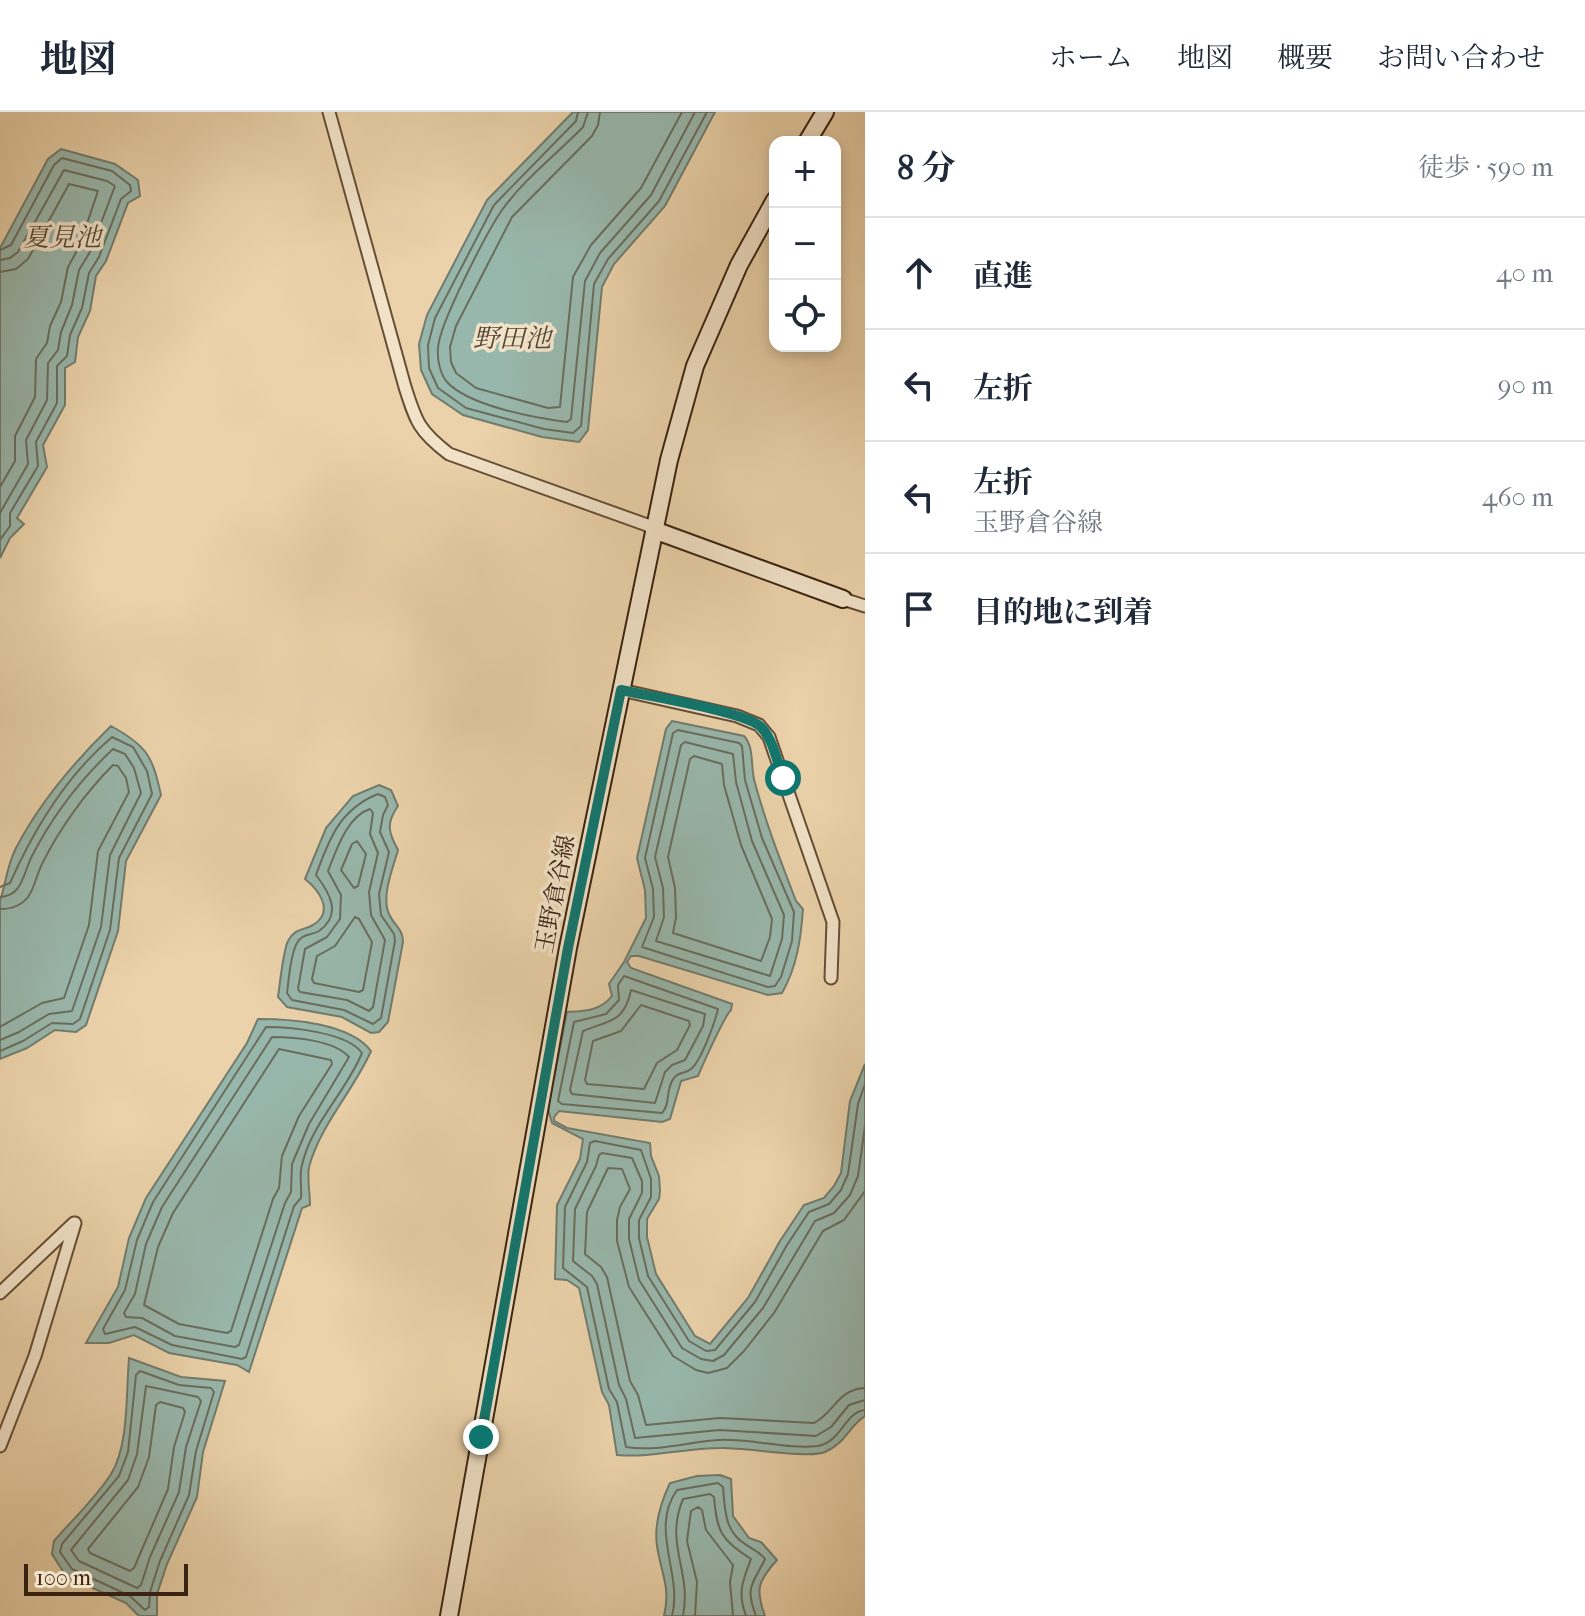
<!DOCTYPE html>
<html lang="ja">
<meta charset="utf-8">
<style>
body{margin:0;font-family:"IM FELL French Canon","Noto Serif JP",serif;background:#f6f6f7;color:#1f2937}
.controls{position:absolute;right:24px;top:24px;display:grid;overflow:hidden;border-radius:16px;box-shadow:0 4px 12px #0003}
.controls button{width:72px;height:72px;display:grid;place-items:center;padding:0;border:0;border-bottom:2px solid #e0e1e3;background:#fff;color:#1f2937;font:40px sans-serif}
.scale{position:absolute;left:24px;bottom:20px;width:164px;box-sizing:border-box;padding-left:8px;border:4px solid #3a2310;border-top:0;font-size:22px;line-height:28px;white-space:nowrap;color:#3a2310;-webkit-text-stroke:6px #f2e2c8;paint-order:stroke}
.stop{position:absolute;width:24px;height:24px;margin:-18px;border:6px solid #0f766e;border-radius:50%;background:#fff}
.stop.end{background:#0f766e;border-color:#fff;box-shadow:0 2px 8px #0008}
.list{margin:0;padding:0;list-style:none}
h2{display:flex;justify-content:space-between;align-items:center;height:104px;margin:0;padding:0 32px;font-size:34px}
h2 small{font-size:26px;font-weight:400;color:#747a83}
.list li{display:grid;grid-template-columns:52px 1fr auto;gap:24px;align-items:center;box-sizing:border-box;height:112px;padding:0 32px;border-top:2px solid #e0e1e3}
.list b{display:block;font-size:30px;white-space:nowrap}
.list p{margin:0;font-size:26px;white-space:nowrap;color:#747a83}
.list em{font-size:26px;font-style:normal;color:#747a83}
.icon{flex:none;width:44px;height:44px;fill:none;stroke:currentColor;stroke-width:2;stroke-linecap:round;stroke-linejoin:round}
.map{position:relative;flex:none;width:865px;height:1504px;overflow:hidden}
header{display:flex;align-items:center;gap:48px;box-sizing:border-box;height:112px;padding:0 40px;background:#fff;border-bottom:2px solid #e0e1e3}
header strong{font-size:38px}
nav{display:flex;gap:44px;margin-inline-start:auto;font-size:28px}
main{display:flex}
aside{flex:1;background:#fff}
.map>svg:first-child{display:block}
.water{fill:#98b7ac;stroke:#727c6e;stroke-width:2}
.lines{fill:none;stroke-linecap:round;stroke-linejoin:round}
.shore{stroke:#696d5e;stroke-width:2}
.street-casing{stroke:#664f36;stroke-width:15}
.secondary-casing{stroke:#3a2310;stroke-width:20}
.street{stroke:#f2e2c8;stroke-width:11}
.secondary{stroke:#f2e2c8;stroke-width:16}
.route{stroke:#0f766e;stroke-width:10}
.labels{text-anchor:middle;stroke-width:7;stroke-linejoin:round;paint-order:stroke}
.street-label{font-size:24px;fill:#3a2310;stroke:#f2e2c8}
.water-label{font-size:26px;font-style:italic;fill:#524837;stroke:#f2e2c8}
</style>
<header>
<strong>地図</strong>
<nav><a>ホーム</a><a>地図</a><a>概要</a><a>お問い合わせ</a></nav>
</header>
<main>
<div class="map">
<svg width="865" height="1504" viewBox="0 0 865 1504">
<rect width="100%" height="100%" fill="#ebd2aa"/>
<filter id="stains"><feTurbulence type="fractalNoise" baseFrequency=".0025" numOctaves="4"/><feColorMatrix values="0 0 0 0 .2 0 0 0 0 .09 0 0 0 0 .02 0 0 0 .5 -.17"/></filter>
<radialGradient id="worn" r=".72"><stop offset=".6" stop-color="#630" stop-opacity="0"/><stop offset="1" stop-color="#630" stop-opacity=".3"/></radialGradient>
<path class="water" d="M573,0h142l-50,94 -51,58 -12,23 -14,143 -9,12 -37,-5 -79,-22 -31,-21 -11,-24 -2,-26 8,-29 60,-115z
M61,37l54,15 23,16 2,16 -12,7 -22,58 -10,15 -6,35 -12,26 -3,25 -10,6v37l-22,40 4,22 -30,51 7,6 -14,14 -10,20v-310l48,-89z
M672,609l72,15c11,12 6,32 11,47 11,41 26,79 41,118l7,8c-2,29 -6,58 -21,84l-14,2 -129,-39h-8l-4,6 4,6 101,36 -1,6c-6,5 -28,54 -33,66l-17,5 -11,38 -8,3 -103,-11 -5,6v4l13,7 83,15 1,13 8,20 1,15 -1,8 -12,20v18l9,37 39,62 15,8 38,-46 32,-57 24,-36 20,-7 10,-12 7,-13 9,-72 15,-37v352c-17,11 -18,26 -40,36 -17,7 -82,-5 -104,-4 -36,0 -69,10 -104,7l-8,-50 -7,-13 -23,-104 -12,-8 -12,-1 2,-74 23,-46 3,-20 -31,-16 -4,-14 19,-97c18,-1 33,-1 45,-16l-3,-12 15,-22 22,-44 -1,-28 -8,-32 29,-129z
M111,614c36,20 41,29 50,69l-35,66 -8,70 -32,94 -10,7 -21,-2 -28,18 -27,11v-158c6,-18 7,-36 16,-53 24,-46 58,-86 95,-122z
M379,673l12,5 7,16c-12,17 -10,26 0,44 -5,18 -17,46 -9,64 5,12 14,14 14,28l-15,80 -9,10 -8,1 -29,-16 -55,-10 -9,-10c2,-13 5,-46 10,-56 7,-13 14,-10 25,-16 22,-13 6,-35 -8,-46l21,-51 27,-32z
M258,907c33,0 92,4 113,32 -17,39 -51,74 -62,116 -2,11 1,26 1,38l-8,3 -53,164 -12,-7 -68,-12 -35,-18 -25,8h-23l32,-56 11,-49 17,-40 101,-155z
M129,1246l52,19 44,4 -22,71 -6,45 -30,67 -10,30v22h-18l-13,-13 -60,-27 -14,-22 2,-13c18,-21 42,-43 57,-67 18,-28 15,-82 18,-116z
M720,1363l11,4 2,37 16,22 12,4 16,18c-19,21 -22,29 -12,56h-101c7,-28 -3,-43 -7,-70 -3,-21 4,-44 13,-63l27,-7z"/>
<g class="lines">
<path class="shore" d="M578,0l-2,9 -82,84 -59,113 -7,27 1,23 9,20 28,20 78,21 29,4 8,-7 13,-142 14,-25 51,-58 48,-89
M588,0l-5,15c-26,27 -59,52 -81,83 -15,22 -63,114 -64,138 -1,11 2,26 9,34 22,24 88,36 120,40l4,-3 14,-138 15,-28 51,-58 44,-83
M600,0l-2,13 -6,11 -80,81 -56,109 -6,21 1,15 5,11 20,15 72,20 12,-1 13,-130 18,-32 50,-57 41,-76
M0,138l11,-5 43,-80 8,-7 50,13 18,14 1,6 -10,8 -22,58 -10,16 -7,35 -12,27 -3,21 -10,10v37l-21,39 2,24 -28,47v13l-10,14
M0,148l10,-2 8,-6 46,-82 43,11 8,5 -25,66 -11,18 -7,35 -11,27 -3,18 -10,13 -1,37 -21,40 2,24 -28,49
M0,160l16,-3 12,-10 41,-75 29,7 -19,56 -11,20 -7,35 -11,24 -3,17 -11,16 -1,38 -20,39v25l-15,26
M678,618l61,13 3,3 3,34 17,58 32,74 -2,29 -11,36 -6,9 -7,1 -126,-40 12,-30 -1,-28 -8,-31 28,-125z
M685,630l48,12 3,28 16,59 32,74 -2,24 -12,37 -114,-35 8,-24 -1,-29 -8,-31 26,-112z
M694,644l28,8 2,21 17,60 31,74 -2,18 -9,24 -88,-28 3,-16 -1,-29 -7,-31 22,-98z
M378,682l7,3 3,8 -5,10 -3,17 9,20 -10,42 2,21 13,19 1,7 -14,77 -8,6 -29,-14 -52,-10 -5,-7c2,-14 3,-38 10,-50 5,-10 14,-7 22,-12 24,-17 10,-39 -3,-56 13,-36 24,-66 62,-81z
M370,697l3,4 -3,21 8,19 -9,39 2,23 14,25 -12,67 -4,4 -22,-11 -47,-8 -2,-3 7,-40 22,-12 13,-18 1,-24 -13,-24c8,-20 19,-55 42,-62z
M357,729l9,13 -8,32 -4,2 -13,-18 11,-26z
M0,775l10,-4c24,-54 56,-107 102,-146l21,10 14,24 5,23 -33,64 -9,72 -30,89 -7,5 -21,-1 -29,18 -23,10
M0,785c23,-1 23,-24 32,-41 20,-39 49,-77 81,-107l12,5 9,14 7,25 -31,62 -9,72 -29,84 -23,3 -30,18 -19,8
M0,797c11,0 21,-3 28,-12 7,-10 9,-24 15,-35 17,-34 43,-70 70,-97l5,1 8,12 3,14 -31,59 -9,74 -25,73 -22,5 -42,24
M355,805l4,2 13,23 -9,48 -4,2 -45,-9 -2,-4 5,-23 18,-10z
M624,864l94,33c-3,13 -17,52 -27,60 -5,5 -12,2 -17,9 -9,11 -3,26 -12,35l-100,-9 -4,-3 16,-79 32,-8 13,-14 -1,-15z
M631,878l74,24 -2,12 -18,34 -13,5 -7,7 -10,31 -83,-9 -2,-4 13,-59c27,-11 41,-8 48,-41z
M641,893l48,16 1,4 -13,25 -20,13 -13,26 -57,-5 -2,-4 8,-39 28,-10z
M266,915c24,0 81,5 96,26 -16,39 -51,71 -60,112 -3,10 0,23 -1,33l-7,8 -48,151 -4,2 -70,-14 -37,-18 -30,7 -2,-5 22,-39 12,-50 16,-38z
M272,925c22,0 62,3 77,20l-40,67 -17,40 -1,28 -6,11 -46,142 -4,2 -60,-11 -33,-18 -16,-1 -2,-4 11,-19 11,-50 16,-37z
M279,937l52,11 1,4 -33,52 -17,40 -3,32 -6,11 -42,132 -4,2 -48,-9 -35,-19 14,-58 15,-34z
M865,972l-7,20 -10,70 -7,16 -12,14 -20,8 -22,33 -32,57 -40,48 -9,1 -17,-10 -41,-65 -9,-38v-18l12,-23v-18l-10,-29 -46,-9 -5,2 -3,19 -22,45 -2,61 24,19 22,102 8,13 9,45c30,5 62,-5 92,-7 30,-2 72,10 100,6 23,-4 27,-34 47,-36
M865,1014l-7,50 -8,19 -16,18 -19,8 -52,87 -39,47 -11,6 -12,-2 -19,-11 -43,-68 -10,-41v-20l13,-26v-12l-10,-23 -30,-5 -3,2 -3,11 -21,43 -2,52 19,15 5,8 22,101 7,14 9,39 85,-8 96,6 15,-9 18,-22 16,-5
M865,1079l-21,29 -21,11 -49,82 -30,38 -17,17 -19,5 -12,-3 -23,-14 -44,-69 -12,-46v-21l3,-13 10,-18 -8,-20 -14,-1 -21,44 -2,42 16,13 6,10 23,104 8,14 8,30 74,-7 94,5c20,-10 24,-34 51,-35
M140,1259l39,14 32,3 3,4 -18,59 -7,44 -29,66 -10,31 -1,15 -4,3 -15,-14 -58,-27 -12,-17 2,-8 57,-68 9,-24 8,-77z
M146,1274l52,11 3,4 -15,46 -7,45 -29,65 -9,28 -4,3 -58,-27 -8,-11 57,-70 9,-26z
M160,1290l23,6 2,4 -11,35 -6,42 -34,79 -4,3 -40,-18 -2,-4 50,-62 11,-30 7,-52z
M672,1504c11,-42 -23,-87 5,-126l41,-7 5,4c2,21 1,44 22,57 8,6 13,6 20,15 -11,24 -21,26 -9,57
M683,1504c9,-46 -19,-71 0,-117l27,-5 4,3c3,36 7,42 37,62 -8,21 -14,33 -5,57
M695,1504l2,-34 -10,-41 4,-30 7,-4 4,3 4,20 27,35 -3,17 3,34"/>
<g class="street-casing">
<path id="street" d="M329,0l76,275c11,35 14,44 44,67l198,71 7,5
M843,487l22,7
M621,578l116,26 22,9 10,12 64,185 -2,56
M0,1181l74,-70
M0,1334l35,-90 40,-133"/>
</g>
<g class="secondary-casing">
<path id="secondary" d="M807,30l18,-30
M654,418l189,69
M449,1504l119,-668 101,-488 26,-94 44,-101 36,-65"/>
</g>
<use href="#street" class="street"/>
<use href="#secondary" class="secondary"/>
</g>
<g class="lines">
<path class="route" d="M481,1325l87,-489 53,-258c27,6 121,21 139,36 13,12 17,36 23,52"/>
</g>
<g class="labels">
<g class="street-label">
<text transform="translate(555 782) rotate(-79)" y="8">玉野倉谷線</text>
</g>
<g class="water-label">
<text x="62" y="134">夏見池</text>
<text x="512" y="235">野田池</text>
</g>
</g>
<rect width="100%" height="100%" filter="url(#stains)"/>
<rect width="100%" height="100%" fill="url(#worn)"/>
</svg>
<div class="controls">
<button>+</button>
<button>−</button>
<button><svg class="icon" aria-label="locate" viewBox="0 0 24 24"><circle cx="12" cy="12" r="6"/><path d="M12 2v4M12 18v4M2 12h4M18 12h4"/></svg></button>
</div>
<div class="scale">100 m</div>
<div class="stop" style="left:783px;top:666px"></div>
<div class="stop end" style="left:481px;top:1325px"></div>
</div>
<aside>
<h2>8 分<small>徒歩 · 590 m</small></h2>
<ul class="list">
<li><svg class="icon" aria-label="ahead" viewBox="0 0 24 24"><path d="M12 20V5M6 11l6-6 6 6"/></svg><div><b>直進</b></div><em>40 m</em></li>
<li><svg class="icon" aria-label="left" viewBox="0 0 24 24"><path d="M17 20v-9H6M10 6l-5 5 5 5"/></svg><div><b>左折</b></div><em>90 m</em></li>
<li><svg class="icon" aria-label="left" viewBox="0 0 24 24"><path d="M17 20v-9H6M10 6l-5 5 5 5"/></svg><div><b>左折</b><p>玉野倉谷線</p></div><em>460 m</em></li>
<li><svg class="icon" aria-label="arrive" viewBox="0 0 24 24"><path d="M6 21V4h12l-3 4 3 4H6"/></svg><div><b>目的地に到着</b></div></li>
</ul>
</aside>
</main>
